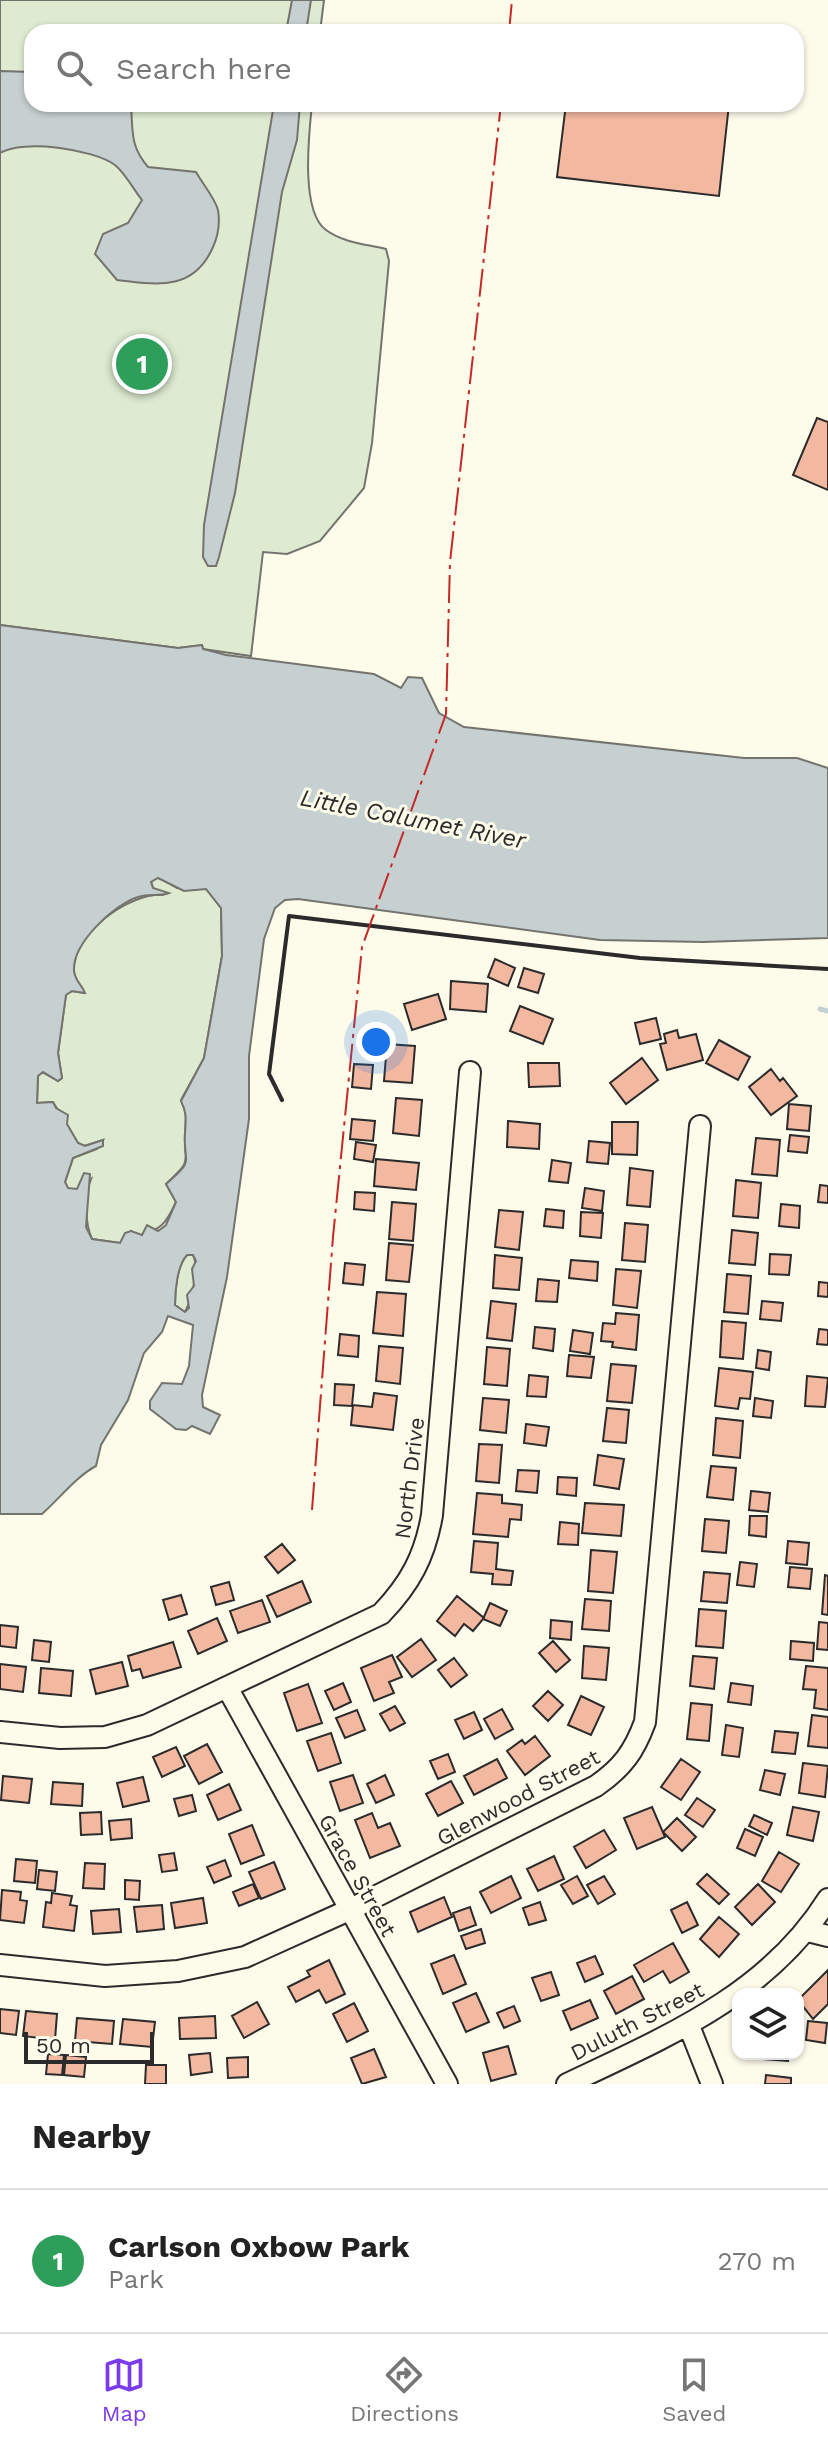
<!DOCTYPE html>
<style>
body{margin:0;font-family:"Work Sans",sans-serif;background:#f6f6f6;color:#222}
.controls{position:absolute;right:24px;bottom:24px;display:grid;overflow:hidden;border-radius:16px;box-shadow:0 2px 6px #0004}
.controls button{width:72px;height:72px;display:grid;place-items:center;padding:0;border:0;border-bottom:2px solid #e0e0e0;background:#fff;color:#222;font:40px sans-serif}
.scale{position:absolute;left:24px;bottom:20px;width:130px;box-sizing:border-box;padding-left:8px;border:4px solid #2b2b2b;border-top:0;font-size:22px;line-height:28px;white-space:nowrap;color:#2b2b2b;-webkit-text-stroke:6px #fdfbea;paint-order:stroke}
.you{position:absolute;left:376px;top:1042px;width:28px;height:28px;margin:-20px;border:6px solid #fff;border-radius:50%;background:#1a73e8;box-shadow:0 0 0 12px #1a73e833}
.badge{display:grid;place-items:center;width:52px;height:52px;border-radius:50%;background:#7c3aed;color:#fff;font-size:26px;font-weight:700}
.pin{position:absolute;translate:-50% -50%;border:4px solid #fff;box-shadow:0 2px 8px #0006}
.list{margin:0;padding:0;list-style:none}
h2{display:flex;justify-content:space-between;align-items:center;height:104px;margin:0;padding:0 32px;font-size:34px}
h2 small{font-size:26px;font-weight:400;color:#767676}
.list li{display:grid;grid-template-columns:52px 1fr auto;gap:24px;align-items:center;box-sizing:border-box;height:144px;padding:0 32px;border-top:2px solid #e0e0e0}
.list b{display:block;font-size:30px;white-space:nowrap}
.list p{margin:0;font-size:26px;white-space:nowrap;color:#767676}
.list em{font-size:26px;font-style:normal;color:#767676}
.icon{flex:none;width:44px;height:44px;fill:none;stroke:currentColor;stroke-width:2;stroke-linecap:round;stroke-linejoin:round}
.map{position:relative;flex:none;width:828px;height:2084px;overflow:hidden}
.search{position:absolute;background:#fff;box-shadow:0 2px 6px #0004;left:24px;right:24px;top:24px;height:88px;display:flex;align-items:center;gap:20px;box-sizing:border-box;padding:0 28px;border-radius:24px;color:#767676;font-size:30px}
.sheet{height:248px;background:#fff}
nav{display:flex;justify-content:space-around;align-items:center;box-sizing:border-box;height:112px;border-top:2px solid #e0e0e0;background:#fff;font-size:22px;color:#767676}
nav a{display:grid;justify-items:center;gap:4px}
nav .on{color:#7c3aed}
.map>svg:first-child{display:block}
.green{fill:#deebd1;stroke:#74746e;stroke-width:2}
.water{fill:#c7d0d0;stroke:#74746e;stroke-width:2;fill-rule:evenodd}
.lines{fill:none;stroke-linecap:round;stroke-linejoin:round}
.stream{stroke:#c7d0d0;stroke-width:5}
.building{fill:#f2b8a0;stroke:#2b2b2b;stroke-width:2}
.minor-casing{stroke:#2b2b2b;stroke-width:24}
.minor{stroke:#fdfbea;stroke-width:20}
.wall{stroke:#2b2b2b;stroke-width:4}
.power{stroke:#c62828;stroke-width:2;stroke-dasharray:28 6 4 6;stroke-linecap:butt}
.labels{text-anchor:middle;stroke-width:6;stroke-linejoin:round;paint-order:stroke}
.street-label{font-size:22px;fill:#2b2b2b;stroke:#fdfbea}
.water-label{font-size:24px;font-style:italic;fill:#2b2b2b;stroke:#fdfbea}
</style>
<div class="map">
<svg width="828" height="2084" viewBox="0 0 828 2084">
<rect width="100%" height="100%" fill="#fdfbea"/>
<path class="green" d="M0,0h324l-4,32h-288v72h280c-3,30 -12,107 14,126 18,13 39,14 60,19l3,12 -17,182 -8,45 -44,53 -33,13 -24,-2 -12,104 -48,-7 -1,-4 -24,3 -178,-23z
M158,877l19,11 29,1 15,19 1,48 -18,102 -23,42c6,13 5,19 4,33 -2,32 10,24 -19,51l10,18c-10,22 -15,28 -39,34l-6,-5 -11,12 -28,-4c-7,-15 -8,-44 -1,-60l-14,10h-9l-3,-7 8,-24 24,-9 6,-9 -19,6 -6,-3 -25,-41 -16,1 1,-27 4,-4 16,9 4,-3 -4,-25 8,-59 6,-3 12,2c-2,-8 -9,-12 -10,-22 -2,-38 56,-79 90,-76l-11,-7 -2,-7z
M187,1255h6c7,14 -2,45 -8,57l-10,-7c0,-14 2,-40 12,-50z"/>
<path class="water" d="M292,0h19l-5,32h-20z
M0,71l32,1v32l99,2c2,26 -1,40 17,61l48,5c6,11 19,26 22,38 2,12 0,26 -5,37 -19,44 -55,38 -96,33l-22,-26 8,-20 25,-11 14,-23c-8,-10 -17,-27 -27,-35 -22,-16 -92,-26 -115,-12z
M274,104h26l-3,36 -15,52 -47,301 -16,64 -3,9h-8l-5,-9 1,-32z
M0,625l178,23 24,-3 1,4 23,6 148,19 27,14 7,-11 14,1 17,35 25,14 280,31h53l31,10v170l-125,4 -103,-2 -302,-41 -13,1 -10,8 -11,31 -15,117v63l-22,158 -25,118 1,12 17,8 -10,19 -18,-8 -6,4 -10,-1 -26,-20v-8l12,-18 20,1 7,-18 4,-41 -25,-9 -6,16 -18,21 -16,47 -27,45 -5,21c-19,10 -37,33 -54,48h-42zM158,878l26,13 22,-2 15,19 1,48 -18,102 -23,43c6,12 5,18 4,32 -2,32 11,25 -19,51l10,18 -10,23 -8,6 -11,-6 -5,10 -11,-4 -6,2 -5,10 -28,-4 -6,-12 4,-53 -6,-1 -7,16 -9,-1 -3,-6 8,-24 30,-12v-6l-18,6 -7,-3 -11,-19 1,-9 -12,-7 -3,-6 -16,1 1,-27 5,-4 15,9 4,-3 -4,-25 8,-58 6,-4 13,2c-3,-8 -10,-12 -11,-22 -2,-27 39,-66 64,-74 11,-4 21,0 31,-4l-16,-5 -2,-6zM187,1255h6l3,6 -4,8 2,17 -7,9 2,13 -4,4 -10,-7c0,-14 2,-39 12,-50z"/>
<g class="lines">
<path class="stream" d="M820,1009l8,2"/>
</g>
<path class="building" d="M566,104h163l-10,92 -162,-19z
M817,418l11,4v68l-35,-15z
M495,959l20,9 -7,18 -20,-9z
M524,968l20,6 -6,19 -20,-6z
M451,981l37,3 -2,28 -36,-3z
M438,994l8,25 -34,11 -8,-26z
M520,1006l33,13 -10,25 -33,-13z
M656,1018l5,21 -21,5 -5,-21z
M677,1030l2,8 17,-4 7,26 -36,10 -7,-26 6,-1 -2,-9z
M719,1040l31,17 -12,23 -32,-17z
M387,1044l28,2 -3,37 -28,-2z
M642,1058l16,22 -32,24 -16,-21z
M528,1063h31l1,23 -31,1z
M354,1064l19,1 -2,24 -19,-2z
M771,1069l9,12 3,-3 14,18 -26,19 -22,-28z
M396,1098l26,2 -3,36 -26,-3z
M789,1104l22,2 -2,25 -22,-2z
M352,1119l23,2 -2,20 -23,-2z
M508,1121l32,3 -1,25 -32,-2z
M612,1122h26l-1,33 -25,-1z
M790,1135l19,2 -2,16 -19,-2z
M756,1138l24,2 -3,36 -25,-2z
M589,1141l21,2 -2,21 -21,-2z
M356,1142l20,3 -3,17 -19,-3z
M376,1159l43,4 -3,27 -42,-4z
M552,1160l19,3 -3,20 -19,-2z
M630,1168l23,3 -3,36 -23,-2z
M736,1180l25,3 -3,35 -25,-2z
M820,1185l8,1v17l-10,-1z
M585,1188l19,3 -2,20 -20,-3z
M355,1192l20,1 -1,18 -20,-2z
M392,1202l24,2 -3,37 -24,-2z
M781,1204l19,2 -1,22 -20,-2z
M546,1209l18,2 -1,17 -19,-2z
M499,1210l24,2 -4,38 -24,-3z
M581,1212l22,1 -2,25 -21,-2z
M625,1223l23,2 -3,37 -23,-2z
M732,1230l26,3 -3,32 -26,-2z
M389,1243l24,2 -4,37 -23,-2z
M770,1254l21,1 -2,20 -20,-1z
M495,1255l27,3 -3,32 -26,-2z
M571,1260l27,2 -1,19 -28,-3z
M345,1263l20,2 -2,20 -20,-2z
M616,1269l25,2 -4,37 -24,-3z
M727,1274l24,2 -3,38 -24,-2z
M538,1279l21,2 -2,21 -21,-1z
M819,1282l9,1v14l-10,-1z
M377,1292l29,2 -3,42 -30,-3z
M491,1301l25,3 -4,37 -25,-3z
M762,1301l21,2 -2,18 -21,-2z
M616,1313l23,2 -3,35 -24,-3 1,-5 -12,-1 2,-18 12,1z
M722,1321l24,2 -3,36 -23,-2z
M535,1327l20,2 -2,22 -20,-3z
M819,1329l9,1v15l-11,-1z
M573,1330l20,3 -3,21 -20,-3z
M340,1334l19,2 -1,21 -20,-2z
M379,1346l24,2 -3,36 -24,-3z
M487,1347l23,2 -3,37 -23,-2z
M758,1350l13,2 -2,18 -13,-2z
M569,1355l25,2 -3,21 -24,-2z
M611,1364l25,2 -4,37 -25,-2z
M719,1368l34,4 -3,27 -10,-1 -2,11 -23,-3z
M529,1375l19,2 -2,20 -19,-1z
M807,1376l21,2 -3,29 -20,-1z
M335,1384l19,1 -2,21 -18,-1z
M374,1393l23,3 -4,34 -42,-5 2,-20 19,2z
M483,1398l26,2 -3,33 -26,-3z
M755,1398l18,3 -2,17 -18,-2z
M607,1408l22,2 -3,33 -23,-2z
M716,1418l27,3 -3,37 -27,-3z
M526,1424l23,3 -3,19 -22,-3z
M479,1444l23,1 -3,38 -23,-2z
M598,1455l26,4 -5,30 -25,-4z
M711,1466l25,2 -3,32 -26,-3z
M518,1470l21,1 -2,22 -21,-2z
M558,1477l19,1 -1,18 -19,-2z
M751,1491l19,2 -2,19 -19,-2z
M477,1493l25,2v8l20,2 -1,15 -11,-1 -2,18 -35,-3z
M585,1503l39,2 -3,31 -39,-3z
M750,1516h17l-1,21 -17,-2z
M705,1519l24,2 -3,32 -24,-2z
M560,1522l19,2 -1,21 -20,-1z
M474,1541l24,2 -2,26 17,2 -2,14 -19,-1 1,-10 -22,-2z
M788,1541l21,2 -2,22 -21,-2z
M282,1544l13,16 -17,13 -13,-16z
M591,1550l26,2 -4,41 -25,-2z
M740,1562l17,2 -3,23 -17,-2z
M790,1567l22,2 -2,20 -22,-2z
M704,1572l26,2 -3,29 -26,-2z
M825,1575l3,1v39l-6,-1z
M302,1581l9,21 -34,15 -10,-21z
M229,1582l5,18 -18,5 -5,-18z
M181,1595l6,19 -18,6 -6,-20z
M457,1596l27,22 -11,13 -9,-7 -9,12 -18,-15z
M585,1599l26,2 -2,30 -27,-2z
M262,1600l8,22 -32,11 -8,-22z
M490,1603l17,8 -7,15 -17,-7z
M699,1609l27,2 -3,37 -27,-2z
M217,1618l10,23 -29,13 -10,-23z
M551,1620l21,2 -1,18 -21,-2z
M819,1622l9,1v27l-11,-1z
M0,1625l18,2 -2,21 -16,-2z
M421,1639l15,21 -24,17 -15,-20z
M34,1640l17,2 -2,20 -17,-2z
M553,1641l17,19 -14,12 -17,-19z
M791,1641l23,2 -1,18 -23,-2z
M173,1642l8,25 -38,11 -3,-9 -8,2 -4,-15z
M584,1646l25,2 -3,32 -24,-2z
M392,1655l10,22 -13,5 5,11 -20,8 -13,-33z
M693,1656l24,2 -3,31 -24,-3z
M454,1658l13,17 -16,12 -13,-17z
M122,1662l6,24 -32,8 -6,-24z
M0,1664l26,3 -3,25 -23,-3z
M806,1666l22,2v42l-14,-2 2,-18 -13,-1z
M41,1668l32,3 -2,25 -32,-3z
M343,1683l8,19 -17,8 -9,-19z
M731,1683l22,3 -2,19 -23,-3z
M308,1684l14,39 -25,8 -13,-38z
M548,1691l15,14 -15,16 -15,-15z
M581,1696l23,11 -13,28 -23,-10z
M691,1703l21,2 -3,36 -22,-2z
M395,1706l10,17 -15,8 -10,-17z
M502,1709l11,20 -18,10 -11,-20z
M357,1710l8,20 -20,8 -9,-20z
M474,1712l8,18 -18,9 -9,-19z
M812,1715l16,2v31l-20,-2z
M726,1725l17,3 -4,29 -17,-2z
M775,1731l23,2 -3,21 -23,-2z
M331,1733l10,30 -23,8 -11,-30z
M535,1736l15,20 -25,19 -18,-24 15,-11 3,4z
M207,1744l15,28 -23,12 -15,-28z
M176,1747l9,19 -23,11 -9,-20z
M448,1754l7,18 -17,7 -8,-18z
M497,1759l10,19 -33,17 -10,-19z
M681,1759l19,13 -19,28 -20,-13z
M803,1763l25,3 -3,31 -26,-4z
M765,1770l20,4 -5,21 -20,-5z
M353,1775l10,28 -23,8 -10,-29z
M385,1775l9,20 -18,8 -9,-19z
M3,1776l29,3 -3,24 -28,-3z
M143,1777l6,24 -26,6 -6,-24z
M451,1781l12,22 -25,13 -12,-22z
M53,1782l30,2 -1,22 -31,-2z
M229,1784l12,26 -23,10 -11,-25z
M192,1795l4,16 -17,5 -5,-17z
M697,1798l18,12 -12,17 -18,-12z
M652,1807l13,30 -28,12 -13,-31z
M793,1807l26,5 -6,29 -26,-6z
M101,1812l1,22 -21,1 -1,-22z
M372,1813l6,15 12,-5 10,23 -30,12 -15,-38z
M754,1815l18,8 -5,12 -18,-9z
M677,1818l19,19 -14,14 -19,-19z
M131,1819l1,19 -21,2 -2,-19z
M252,1825l12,30 -23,9 -12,-30z
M745,1829l18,8 -8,19 -18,-8z
M604,1830l12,20 -30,18 -12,-21z
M779,1852l20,12 -18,28 -19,-11z
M174,1853l3,17 -15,2 -3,-17z
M554,1856l10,23 -26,12 -11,-22z
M16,1859l21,2 -2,22 -21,-2z
M225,1860l6,16 -17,7 -7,-16z
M274,1862l11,27 -24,10 -12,-27z
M85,1863l20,1 -1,25 -21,-1z
M39,1870l18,2 -2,19 -18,-2z
M707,1874l22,20 -10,10 -22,-20z
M511,1876l10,22 -30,15 -11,-21z
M577,1876l11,20 -15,8 -12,-19z
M604,1876l11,18 -17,10 -11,-19z
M125,1880l15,1 -1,19 -14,-1z
M253,1884l6,14 -20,8 -6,-14z
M758,1884l17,18 -23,23 -17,-18z
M2,1890l19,2 -1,8 7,1 -3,22 -24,-3z
M52,1893l20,3 -2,9 7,1 -3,25 -31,-4 3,-25 5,1z
M444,1897l8,20 -34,15 -8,-20z
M203,1898l4,25 -32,5 -4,-25z
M540,1902l6,18 -17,5 -6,-17z
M687,1902l11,23 -16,8 -11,-23z
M162,1905l2,24 -27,3 -3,-25z
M470,1907l6,18 -17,6 -6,-18z
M119,1909l2,23 -28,2 -2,-23z
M719,1917l20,17 -20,23 -19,-18z
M481,1929l4,14 -19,6 -5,-13z
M673,1943l16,29 -19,11 -7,-12 -19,11 -10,-17z
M454,1955l12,29 -23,10 -12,-30z
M595,1956l8,18 -18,8 -8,-19z
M329,1960l16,34 -19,9 -7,-13 -23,12 -8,-15 22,-11 -3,-5z
M828,1970v34l-15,15 -15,-19z
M551,1972l8,23 -18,6 -9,-23z
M632,1976l12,23 -28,15 -12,-23z
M476,1993l13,29 -23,10 -13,-29z
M590,2000l8,18 -27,12 -8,-19z
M257,2002l12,22 -25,14 -12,-22z
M354,2003l14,28 -21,11 -14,-28z
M514,2006l6,15 -16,7 -7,-15z
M0,2009l19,2 -3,24 -16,-2z
M26,2011l31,3 -2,26 -32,-4z
M215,2016l1,22 -36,1 -1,-21z
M77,2018l37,3 -2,23 -37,-3z
M123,2019l32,3 -3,25 -32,-3z
M808,2021l19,2 -2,20 -19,-3z
M508,2046l8,28 -25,7 -8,-28z
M374,2049l12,28 -24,7 -11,-26z
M210,2053l2,19 -21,3 -2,-20z
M48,2054l16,1 -2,20 -16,-1z
M763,2054h25v7l-25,-2z
M66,2055l20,2 -2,20 -20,-2z
M248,2057v20l-20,1 -1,-20z
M146,2065h20v19h-21z
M766,2075l25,3v6h-26z"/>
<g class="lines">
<g class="minor-casing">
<path id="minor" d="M228,1689l219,395
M0,1732l60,6 45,-1 42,-12 234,-111c29,-30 44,-58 51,-99l38,-443
M808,1931l20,5
M0,1965l105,11 73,-5 67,-14 104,-47 247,-124c26,-18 38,-34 49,-64l55,-596
M689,2026l23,58
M567,2084c99,-47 201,-89 261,-185"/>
</g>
<use href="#minor" class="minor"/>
<path class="wall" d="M282,1100l-13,-26 20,-158 351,42 188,11"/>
<path class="power" d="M509,32l3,-32
M312,1510l21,-273 29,-290 84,-233 4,-152 51,-458"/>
</g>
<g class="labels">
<g class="street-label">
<text transform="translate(409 1478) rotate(-83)" y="8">North Drive</text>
<text transform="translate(518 1797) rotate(-28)" y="8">Glenwood Street</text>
<text transform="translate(358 1875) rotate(61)" y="8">Grace Street</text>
<text transform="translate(637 2021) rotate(-27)" y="8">Duluth Street</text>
</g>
<g class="water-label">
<text transform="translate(413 819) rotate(11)" y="8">Little Calumet River</text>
</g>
</g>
</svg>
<div class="controls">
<button><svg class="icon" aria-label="layers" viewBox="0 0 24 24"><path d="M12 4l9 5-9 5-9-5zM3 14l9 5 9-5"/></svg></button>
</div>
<div class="scale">50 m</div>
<div class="you"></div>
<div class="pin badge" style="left:142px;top:364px;background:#2e9e5b">1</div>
<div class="search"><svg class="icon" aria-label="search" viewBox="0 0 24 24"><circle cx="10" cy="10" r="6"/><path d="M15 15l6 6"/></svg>Search here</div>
</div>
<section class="sheet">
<h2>Nearby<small></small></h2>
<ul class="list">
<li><span class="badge" style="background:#2e9e5b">1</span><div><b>Carlson Oxbow Park</b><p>Park</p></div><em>270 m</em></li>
</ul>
</section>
<nav>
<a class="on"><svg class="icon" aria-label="map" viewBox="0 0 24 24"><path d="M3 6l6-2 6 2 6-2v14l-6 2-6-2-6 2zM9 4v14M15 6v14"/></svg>Map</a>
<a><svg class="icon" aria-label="directions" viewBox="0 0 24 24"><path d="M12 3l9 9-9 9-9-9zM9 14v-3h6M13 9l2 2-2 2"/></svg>Directions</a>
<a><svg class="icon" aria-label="saved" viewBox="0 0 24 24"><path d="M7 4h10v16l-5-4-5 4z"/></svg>Saved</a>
</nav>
